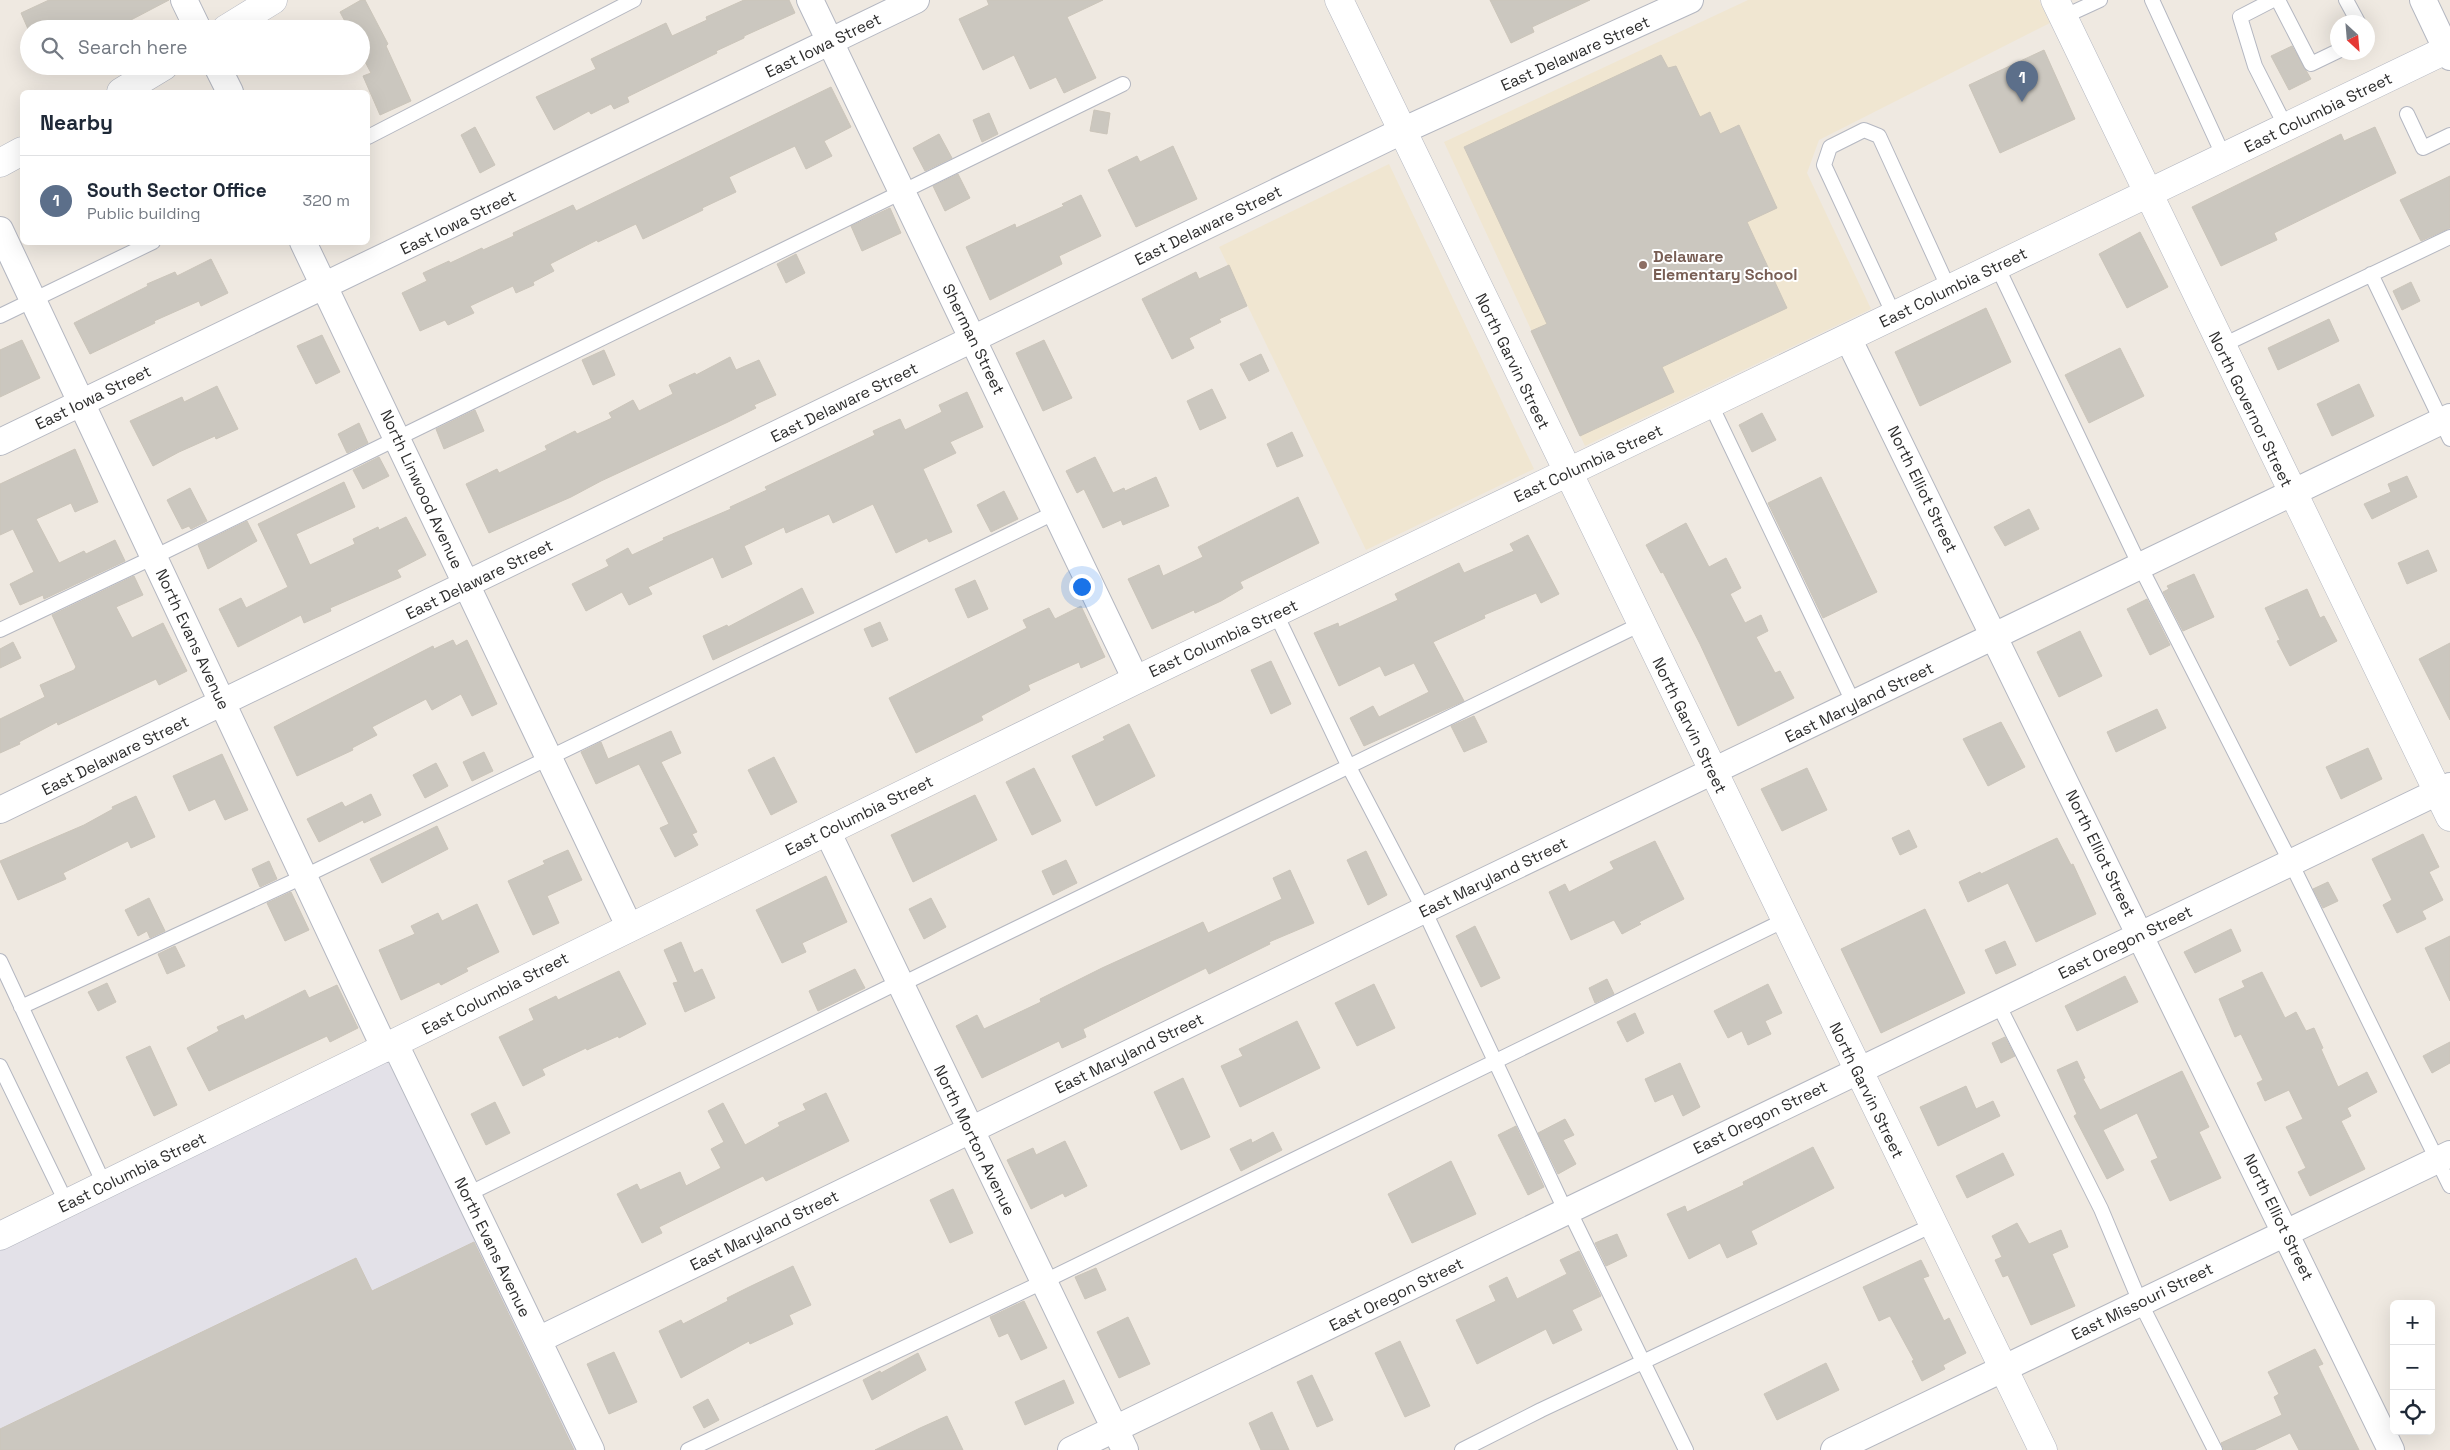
<!DOCTYPE html>
<meta charset="utf-8">
<style>
body{margin:0;font-family:"Space Grotesk",sans-serif;background:#f2f2f3;color:#1f2937}
.controls{position:absolute;right:15px;bottom:15px;display:grid;overflow:hidden;border-radius:8px;box-shadow:0 5px 20px #0002}
.controls button{width:45px;height:45px;display:grid;place-items:center;padding:0;border:0;border-bottom:1px solid #e0e1e3;background:#fff;color:#1f2937;font:25px sans-serif}
.compass{position:absolute;left:2330px;top:15px;width:45px;height:45px;border-radius:50%;background:#fff;box-shadow:0 5px 20px #0002;rotate:154deg}
.you{position:absolute;left:1081px;top:586px;width:18px;height:18px;margin:-12px;border:4px solid #fff;border-radius:50%;background:#1a73e8;box-shadow:0 0 0 8px #1a73e833}
.badge{display:grid;place-items:center;width:32px;height:32px;border-radius:50%;background:#db2777;color:#fff;font-size:16px;font-weight:700}
.pin{position:absolute;translate:-50% -41px;filter:drop-shadow(0 1px 2px #0008)}
.pin::after{content:'';position:absolute;top:26px;width:18px;height:15px;background:inherit;clip-path:polygon(0 0,100% 0,50% 100%)}
.list{margin:0;padding:0;list-style:none}
h2{display:flex;justify-content:space-between;align-items:center;height:65px;margin:0;padding:0 20px;font-size:21px}
h2 small{font-size:16px;font-weight:400;color:#747a83}
.list li{display:grid;grid-template-columns:32px 1fr auto;gap:15px;align-items:center;box-sizing:border-box;height:90px;padding:0 20px;border-top:1px solid #e0e1e3}
.list b{display:block;font-size:19px;white-space:nowrap}
.list p{margin:0;font-size:16px;white-space:nowrap;color:#747a83}
.list em{font-size:16px;font-style:normal;color:#747a83}
.icon{flex:none;width:28px;height:28px;fill:none;stroke:currentColor;stroke-width:2;stroke-linecap:round;stroke-linejoin:round}
.map{position:relative;flex:none;width:2450px;height:1450px;overflow:hidden}
.search{position:absolute;background:#fff;box-shadow:0 5px 20px #0002;left:20px;top:20px;width:350px;height:55px;display:flex;align-items:center;gap:12px;box-sizing:border-box;padding:0 18px;border-radius:28px;color:#747a83;font-size:19px}
.panel{position:absolute;background:#fff;box-shadow:0 5px 20px #0002;left:20px;top:90px;width:350px;height:155px;border-radius:8px}
.map>svg:first-child{display:block}
.industrial{fill:#e3e1e8}
.education{fill:#f0e6d1}
.building{fill:#cbc7bf;stroke:#cbc5ba}
.lines{fill:none;stroke-linecap:round;stroke-linejoin:round}
.service-casing{stroke:#b4b7c1;stroke-width:16}
.minor-casing{stroke:#b4b7c1;stroke-width:28}
.secondary-casing{stroke:#b4b7c1;stroke-width:29}
.service{stroke:#fff;stroke-width:14}
.minor{stroke:#fff;stroke-width:26}
.secondary{stroke:#fff;stroke-width:28}
.education-dot{fill:#8d6e63;stroke:#fff;stroke-width:2}
.labels{text-anchor:middle;stroke-width:4;stroke-linejoin:round;paint-order:stroke}
.street-label{font-size:16px;fill:#2e2e2e;stroke:#fff}
.education-label{font-size:16px;font-weight:bold;fill:#785e54;stroke:#fff;text-anchor:start}
</style>
<div class="map">
<svg width="2450" height="1450" viewBox="0 0 2450 1450">
<rect width="100%" height="100%" fill="#efe9e1"/>
<path class="industrial" d="M395,1044l192,406h-587v-217z"/>
<path class="education" d="M1748,0h291l11,23 -231,117 -12,33 64,136 -286,137 -141,-304z
M1389,164l145,305 -168,81 -147,-303z"/>
<path class="building" d="M49,0h120l-40,21 4,8h-105l-7,-16z
M361,0h4l23,44 -2,2 25,55 -31,14 -17,-39 8,-3 -10,-19v-25h-12l-9,-17z
M744,0h45l6,13 -51,23v2l-28,13 1,2 -90,44 2,5 -15,7 -3,-5 -20,10 -2,-3 -35,19 -18,-33 60,-28 -5,-10 75,-36 6,13 35,-16 -1,-3z
M987,0h116l-36,17 29,61 -32,15 -8,-16 -26,12 -16,-34 -31,15 -24,-51 30,-14z
M1490,0h100l-58,27 2,5 -23,11z
M2292,46l19,33 -22,11 -18,-34z
M2044,50l31,69 -75,34 -31,-68z
M1661,55l7,13 8,-2 24,51 10,-5 10,22 19,-9 38,83 -30,14 40,86 -125,59 12,25 -94,44 -49,-105 16,-7 -83,-177z
M831,87l20,40 -27,14 8,15 -26,13 -11,-23 -66,31 7,15 -34,16 1,2 -60,29 -7,-15 -38,18 -1,-2 -47,24 4,7 -21,11 1,3 -18,8 -3,-7 -43,20 4,7 -26,12 -3,-5 -25,11 -18,-38 25,-12 -4,-8 26,-12 1,2 32,-15 1,2 31,-14 -1,-3 60,-28 3,6z
M1094,110l16,3 -3,21 -17,-3z
M989,113l9,21 -16,8 -9,-22z
M475,127l20,38 -15,8 -19,-38z
M2375,127l21,46 -122,60 3,7 -56,26 -29,-59 149,-73 3,7z
M939,134l13,24 -27,13 -12,-23z
M1173,146l24,53 -61,28 -28,-57 29,-14 3,6z
M958,174l12,24 -25,13 -12,-25z
M2450,176v52l-29,13 -21,-41z
M1081,195l20,41 -42,20 3,8 -72,36 -24,-53 49,-23 1,4 48,-22 -2,-2z
M890,208l11,25 -39,18 -11,-25z
M2140,232l28,55 -41,21 -28,-54z
M796,254l9,19 -19,10 -9,-19z
M211,259l17,34 -27,13 -2,-5 -45,20 1,2 -65,31 -16,-31 74,-37 -1,-2 28,-12 2,4z
M1229,265l18,41 -28,13 2,3 -32,16 5,10 -22,11 -30,-60 54,-27 3,7z
M2411,282l9,19 -18,9 -9,-19z
M1986,308l25,54 -91,44 -25,-54z
M2329,319l10,22 -61,29 -10,-22z
M322,335l18,37 -24,12 -19,-38z
M22,340l18,38 -40,19v-47z
M1044,340l28,58 -29,13 -27,-58z
M2120,348l24,48 -55,27 -24,-48z
M604,350l11,25 -22,10 -11,-25z
M1261,354l8,17 -20,10 -9,-17z
M730,357l6,13 23,-10 17,35 -22,10 2,3 -28,14 -127,59 -30,16 -82,36 -23,-49 31,-15 2,4 48,-23 -2,-4 30,-15 2,3 35,-16 -3,-5 24,-13 6,11 34,-17 -4,-9 26,-12 1,2z
M2359,384l15,32 -42,20 -15,-32z
M217,386l21,43 -22,10 -1,-3 -36,16 -26,14 -23,-45 52,-24 2,5z
M1212,389l14,29 -26,12 -13,-29z
M967,392l16,35 -33,15 6,11 -33,16 29,63 -23,10 -2,-4 -31,15 -23,-49 -40,19 -4,-9 -43,19 -2,-6 -40,19 8,18 -30,14 -9,-21 -65,30 4,7 -23,11 -7,-13 -36,19 -14,-27 37,-18 -3,-6 22,-12 4,7 32,-15 -1,-2 68,-29 -1,-2 37,-17 -2,-3 110,-52 -2,-4 27,-12 5,11 37,-18 -3,-7z
M475,410l9,21 -40,18 -8,-20z
M1762,413l14,27 -24,12 -13,-27z
M359,423l9,20 -21,10 -9,-19z
M1292,432l11,24 -26,11 -10,-23z
M75,449l23,53 -23,10 -4,-9 -35,16 23,44 25,-12 2,3 29,-14 10,21 -81,38 -1,-4 -23,10 -10,-21 24,-12 -21,-43 -13,6v-51z
M379,457l10,19 -26,13 -10,-19z
M1095,457l18,36 11,-5 1,3 31,-14 13,29 -46,19 -2,-5 -18,8 -19,-39 -7,4 -11,-22z
M2407,476l10,21 -45,22 -8,-15 27,-12 -3,-8z
M1821,477l56,115 -54,26 -55,-115z
M344,482l11,25 -59,27 14,31 45,-21 -2,-5 25,-12 1,3 27,-13 20,38 -29,15 4,7 -71,31 1,3 -27,12 -3,-8 -63,32 -19,-38 22,-11 5,10 42,-21 -30,-63z
M190,488l17,33 -16,8 -2,-3 -7,3 -15,-29z
M1004,491l14,28 -27,13 -14,-27z
M1298,497l21,46 -79,39 3,6 -22,13 -26,12 -1,-3 -42,19 -24,-50 31,-14 4,11 40,-19 -5,-10z
M2029,509l10,20 -34,17 -11,-19z
M247,521l10,20 -49,28 -10,-24z
M1686,523l23,44 17,-9 15,30 -11,6 15,29 16,-8 7,16 -12,6 19,36 5,-2 14,27 -56,28 -38,-82 -37,-72 -2,1 -15,-28z
M1528,535l31,59 -18,9 -5,-10 -52,22 1,3 -52,24 31,59 -100,45 -14,-28 23,-12 6,11 50,-25 -15,-29 -29,13 -5,-10 -41,20 -25,-53 24,-10 1,4 59,-27 -3,-6 64,-31 5,10 50,-22 -4,-7z
M2428,550l9,21 -30,13 -9,-21z
M2194,574l20,43 -31,14 -20,-39 6,-3 -2,-3z
M134,576l9,19 -27,12 16,31 31,-15 24,48 -28,14 -3,-6 -98,46 -1,-3 -38,20 1,2 -20,9v-34l45,-22 -5,-12 34,-15 2,-3 -24,-52z
M975,580l13,29 -20,9 -13,-29z
M802,588l12,25 -101,47 -10,-24 24,-11 1,2z
M2307,589l13,29 4,-2 13,25 -47,25 -13,-25 3,-1 -15,-32z
M2147,599l23,46 -20,10 -23,-46z
M1081,606l24,51 -24,11 -2,-6 -51,23 2,5 -49,26 2,4 -67,33 -27,-55 138,-70 -4,-8 26,-12 6,11z
M880,622l8,18 -16,7 -8,-18z
M2080,631l22,45 -43,21 -22,-45z
M453,640l3,6 11,-6 30,64 -25,12 -11,-22 -29,16 -6,-11 -54,28 5,8 -25,13 1,2 -56,26 -23,-49 159,-81 1,3z
M13,642l8,16 -21,10v-19z
M2450,643v77l-31,-61z
M1271,661l20,43 -20,10 -20,-44z
M2157,709l9,19 -50,24 -9,-20z
M1474,716l13,26 -23,10 -13,-26z
M2001,722l24,45 -37,19 -25,-47z
M1129,724l26,52 -59,30 -24,-50 33,-16 -2,-3z
M671,731l10,22 -20,9 36,70 -5,2 6,11 -23,12 -15,-29 9,-4 -30,-60 -43,20 -15,-32 20,-10 7,17z
M2368,748l14,31 -41,20 -15,-32z
M484,752l9,19 -21,10 -9,-19z
M222,754l26,56 -23,10 -10,-21 -26,12 -16,-35z
M774,757l23,45 -26,13 -23,-45z
M436,763l12,23 -23,12 -12,-23z
M1034,768l27,53 -29,14 -26,-53z
M1807,768l20,42 -45,21 -21,-42z
M371,794l10,21 -17,8 -1,-3 -44,22 -12,-23 35,-17 3,5z
M975,795l22,45 -84,42 -22,-47z
M136,796l19,41 -24,11 -3,-7 -65,32 3,6 -48,21 -18,-39 84,-36 29,-16 -1,-2z
M437,826l11,23 -66,34 -12,-24z
M1909,830l8,17 -17,8 -8,-17z
M2423,834l16,33 -10,5 14,28 -21,11 4,8 -29,14 -14,-28 9,-5 -20,-41z
M2057,838l14,27 2,-1 23,50 -60,28 -28,-59 -40,19 -9,-20 21,-10 1,2z
M1655,841l29,58 -45,23 2,2 -19,10 -8,-14 -43,20 -22,-48 16,-8 4,8 45,-23 -4,-7z
M568,850l14,30 -35,16 12,27 -26,12 -25,-54 37,-17 -2,-3z
M1366,851l21,44 -19,10 -21,-45z
M1066,860l11,23 -24,12 -11,-24z
M269,861l8,18 -17,8 -8,-18z
M1290,870l24,53 -45,19 1,2 -61,30 -3,-6 -123,61 3,8 -24,11 -3,-7 -77,37 -26,-52 21,-11 7,14 57,-27 -1,-3 62,-31 101,-46 5,11 74,-34 -9,-21z
M826,876l21,46 -45,21 4,9 -24,11 -26,-53z
M2328,882l10,19 -15,7 -10,-19z
M291,892l18,38 -24,11 -18,-38z
M149,898l16,33 -15,7 -3,-7 -9,5 -13,-26z
M931,898l15,29 -22,12 -15,-30z
M477,904l22,48 -33,16 2,3 -27,14 -2,-3 -38,18 -22,-50 36,-16 -4,-8 27,-13 4,8z
M1925,909l40,84 -84,40 -40,-84z
M1475,926l25,52 -19,9 -25,-51z
M2231,929l10,22 -46,22 -11,-21z
M2450,936v65l-25,-53z
M2005,941l11,24 -20,9 -11,-24z
M681,942l13,31 8,-4 13,29 -30,14 -12,-29 5,-1 -14,-32z
M175,946l10,20 -18,8 -9,-20z
M855,969l10,19 -47,23 -9,-20z
M619,971l27,53 -27,14 -1,-2 -31,14 -1,-2 -44,21 3,6 -22,11 -24,-49 35,-17 -5,-11 27,-13 2,4z
M2262,972l23,46 11,-6 10,19 8,-3 9,20 -2,1 17,38 29,-15 10,20 -30,16 4,8 -10,5 24,48 -55,27 -12,-24 8,-4 -20,-41 17,-8 -14,-29 -24,11 -8,-18 6,-3 -22,-46 -6,3 -16,-38 26,-12 -3,-6z
M2125,976l13,26 -61,29 -12,-25z
M1607,979l7,15 -19,9 -6,-15z
M107,983l9,19 -18,9 -10,-19z
M1374,984l21,44 -38,18 -22,-43z
M1768,984l14,29 -17,8 6,13 -23,11 -6,-14 -14,7 -14,-27z
M337,985l21,43 -28,14 -3,-6 -118,55 -22,-43 32,-17 -2,-4 26,-12 2,5 60,-30 4,8z
M1635,1013l9,20 -17,9 -10,-20z
M1297,1021l23,47 -80,39 -19,-41 22,-10 -4,-7z
M2005,1037l10,19 -14,7 -9,-20z
M2450,1042v21l-18,10 -9,-17z
M150,1046l27,59 -23,11 -28,-59z
M2077,1061l8,17 -2,1 17,31 82,-39 27,56 -10,5 22,46 -51,23 -19,-40 7,-3 -21,-45 -34,17 21,40 -17,9 -33,-63 3,-2 -20,-44z
M1680,1063l20,44 -17,9 -10,-22 -18,8 -10,-23z
M1183,1078l27,59 -29,13 -27,-58z
M1966,1086l10,23 17,-8 7,15 -62,30 -18,-39z
M826,1093l23,48 -83,40 -3,-5 -104,51 3,6 -20,10 -25,-49 20,-10 3,6 40,-18 6,14 35,-18 -10,-19 13,-7 -16,-31 15,-8 22,42 35,-19 -2,-3 28,-13 -3,-6z
M495,1102l15,31 -24,12 -15,-31z
M1565,1119l9,16 -11,5 13,24 -18,10 -20,-41z
M1516,1126l28,61 -16,8 -30,-60z
M1273,1132l9,18 -41,21 -11,-22 21,-10 1,4z
M1065,1141l22,45 -22,11 -2,-4 -32,16 -24,-49 26,-12 3,7z
M1813,1147l21,41 -83,43 6,13 -30,14 -7,-15 -31,16 -22,-45 18,-8 2,6 57,-27 -1,-3z
M2003,1153l11,22 -47,23 -11,-22z
M1451,1161l25,53 -64,29 -24,-49z
M953,1189l20,44 -23,10 -20,-43z
M2017,1223l12,21 32,-14 7,17 -16,7 23,52 -44,19 -23,-50 -5,2 -8,-17 7,-3 -10,-21z
M1617,1234l10,22 -21,10 -11,-23z
M474,1242l100,208h-574v-21l356,-171 16,33z
M1579,1251l22,45 -29,14 10,20 -29,14 -7,-15 -69,35 -21,-44 40,-19 -7,-15 18,-9 10,22 50,-25 -7,-14z
M1921,1260l8,16 -6,2 21,43 5,-3 17,35 -23,12 2,4 -23,12 -10,-20 2,-1 -24,-44 -11,5 -16,-34z
M793,1266l18,39 -22,10 4,9 -43,20 -1,-3 -68,37 -22,-47 22,-11 2,4 45,-23 -1,-3 20,-10z
M1096,1268l10,22 -21,9 -10,-22z
M1024,1301l23,47 -26,12 -13,-27 -9,4 -9,-20z
M1128,1317l22,47 -31,14 -22,-46z
M1400,1341l30,65 -25,11 -30,-64z
M2315,1349l8,15 -5,2 41,84h-60l-9,-17 -36,17h-30l-3,-7 61,-28 -8,-18 5,-3 -11,-22z
M614,1352l23,50 -28,12 -22,-50z
M918,1353l8,17 -54,30 -9,-20 17,-9 1,2z
M1826,1363l13,27 -62,30 -13,-26z
M1312,1375l21,45 -16,7 -20,-45z
M1064,1380l10,23 -49,22 -10,-23z
M708,1399l11,21 -15,8 -11,-21z
M1272,1412l17,38h-28l-12,-27z
M947,1416l16,34h-88l45,-22z"/>
<g class="lines">
<g class="service-casing">
<path id="service" d="M2152,0l72,157
M2273,0l-33,17 15,49 31,61
M2278,0l33,64 27,-13
M2346,0l12,22
M2063,17l37,-17
M2407,114l16,34 27,-13
M368,137l266,-137
M1997,266l143,300 151,297 159,323
M2371,274l79,165
M1894,315l-70,-150 6,-18 34,-17 15,6 70,153
M0,316l153,-74
M2221,346l229,-109
M1711,405l143,299
M1276,614l73,153 75,143 142,302
M0,630l154,-73 969,-473
M0,961l105,225
M900,985l741,-361
M1998,1004l103,205 39,93 75,148
M21,1007l284,-131 751,-364
M0,1066l67,138
M468,1194l431,-212
M1569,1210l117,240
M688,1450l357,-169 740,-361
M1462,1450l79,-40 392,-185"/>
</g>
<g class="minor-casing">
<path id="minor" d="M184,0l14,29
M810,0l326,680
M2423,0l27,57
M217,66l13,26
M0,230l385,819
M303,242l326,684
M1848,338l543,1112
M0,442l916,-442
M0,810l1402,-679 288,-131
M827,831l298,619
M395,1044l196,406
M538,1340l886,-430 1026,-493
M1071,1450l1379,-664
M1834,1450l616,-296"/>
</g>
<g class="secondary-casing">
<path id="secondary" d="M1339,0l704,1450
M2055,0l395,817
M226,29l47,-29
M121,92l43,-26
M0,163l22,-12
M0,1236l1136,-556 1314,-632"/>
</g>
<use href="#service" class="service"/>
<use href="#minor" class="minor"/>
<use href="#secondary" class="secondary"/>
</g>
<circle class="education-dot" cx="1643" cy="265" r="5"/>
<g class="labels">
<g class="street-label">
<text transform="translate(823 45) rotate(-26)" y="6">East Iowa Street</text>
<text transform="translate(1575 53) rotate(-24)" y="6">East Delaware Street</text>
<text transform="translate(2318 112) rotate(-26)" y="6">East Columbia Street</text>
<text transform="translate(458 222) rotate(-26)" y="6">East Iowa Street</text>
<text transform="translate(1208 225) rotate(-26)" y="6">East Delaware Street</text>
<text transform="translate(1953 287) rotate(-26)" y="6">East Columbia Street</text>
<text transform="translate(974 339) rotate(64)" y="6">Sherman Street</text>
<text transform="translate(1513 361) rotate(64)" y="6">North Garvin Street</text>
<text transform="translate(93 397) rotate(-26)" y="6">East Iowa Street</text>
<text transform="translate(844 402) rotate(-26)" y="6">East Delaware Street</text>
<text transform="translate(2251 409) rotate(64)" y="6">North Governor Street</text>
<text transform="translate(1588 463) rotate(-25)" y="6">East Columbia Street</text>
<text transform="translate(422 489) rotate(65)" y="6">North Linwood Avenue</text>
<text transform="translate(1923 489) rotate(64)" y="6">North Elliot Street</text>
<text transform="translate(479 579) rotate(-26)" y="6">East Delaware Street</text>
<text transform="translate(1223 638) rotate(-25)" y="6">East Columbia Street</text>
<text transform="translate(193 639) rotate(65)" y="6">North Evans Avenue</text>
<text transform="translate(1859 702) rotate(-26)" y="6">East Maryland Street</text>
<text transform="translate(1690 725) rotate(64)" y="6">North Garvin Street</text>
<text transform="translate(115 755) rotate(-26)" y="6">East Delaware Street</text>
<text transform="translate(859 815) rotate(-26)" y="6">East Columbia Street</text>
<text transform="translate(2101 853) rotate(64)" y="6">North Elliot Street</text>
<text transform="translate(1493 877) rotate(-26)" y="6">East Maryland Street</text>
<text transform="translate(2125 942) rotate(-26)" y="6">East Oregon Street</text>
<text transform="translate(495 993) rotate(-27)" y="6">East Columbia Street</text>
<text transform="translate(1129 1053) rotate(-26)" y="6">East Maryland Street</text>
<text transform="translate(1867 1090) rotate(64)" y="6">North Garvin Street</text>
<text transform="translate(1760 1117) rotate(-26)" y="6">East Oregon Street</text>
<text transform="translate(975 1140) rotate(64)" y="6">North Morton Avenue</text>
<text transform="translate(132 1172) rotate(-26)" y="6">East Columbia Street</text>
<text transform="translate(2279 1217) rotate(64)" y="6">North Elliot Street</text>
<text transform="translate(764 1230) rotate(-26)" y="6">East Maryland Street</text>
<text transform="translate(493 1247) rotate(64)" y="6">North Evans Avenue</text>
<text transform="translate(1396 1294) rotate(-26)" y="6">East Oregon Street</text>
<text transform="translate(2142 1301) rotate(-26)" y="6">East Missouri Street</text>
</g>
<g class="education-label">
<text x="1653" y="262">Delaware<tspan x="1653" dy="18">Elementary School</tspan></text>
</g>
</g>
</svg>
<div class="controls">
<button>+</button>
<button>−</button>
<button><svg class="icon" aria-label="locate" viewBox="0 0 24 24"><circle cx="12" cy="12" r="6"/><path d="M12 2v4M12 18v4M2 12h4M18 12h4"/></svg></button>
</div>
<svg class="compass" viewBox="-18 -18 36 36"><path d="M0-13l5 13h-10z" fill="#e53935"/><path d="M0 13l5-13h-10z" fill="#747a83"/></svg>
<div class="you"></div>
<div class="pin badge" style="left:2022px;top:102px;background:#5c6f8a">1</div>
<div class="search"><svg class="icon" aria-label="search" viewBox="0 0 24 24"><circle cx="10" cy="10" r="6"/><path d="M15 15l6 6"/></svg>Search here</div>
<section class="panel">
<h2>Nearby<small></small></h2>
<ul class="list">
<li><span class="badge" style="background:#5c6f8a">1</span><div><b>South Sector Office</b><p>Public building</p></div><em>320 m</em></li>
</ul>
</section>
</div>
